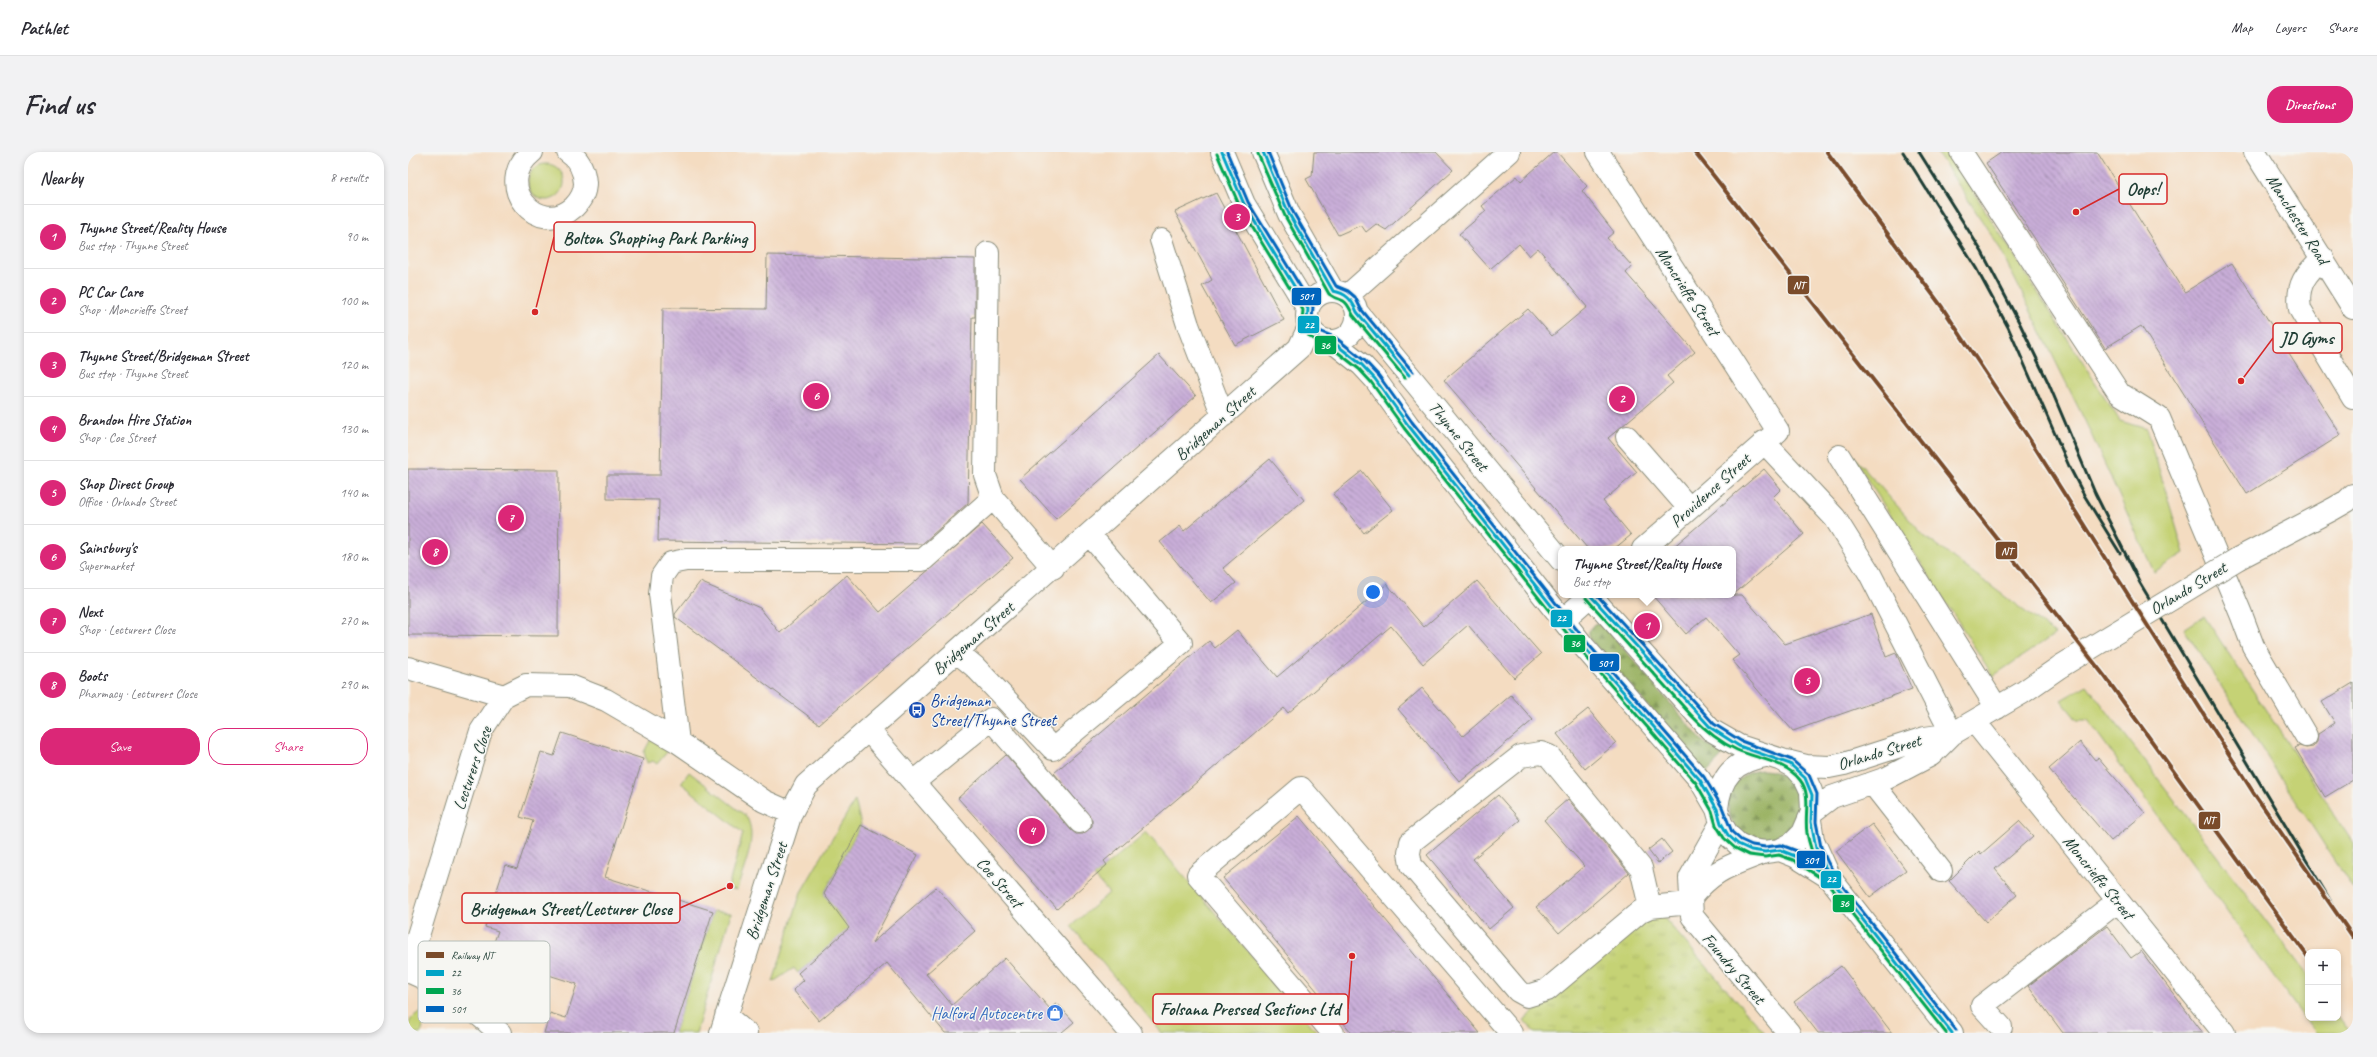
<!DOCTYPE html>
<meta charset="utf-8">
<style>
body{margin:0;font-family:Caveat,sans-serif;background:#f2f2f3;color:#2b2b33}
.controls{position:absolute;right:12px;bottom:12px;display:grid;overflow:hidden;border-radius:8px;box-shadow:0 2px 6px #0003}
.controls button{width:36px;height:36px;display:grid;place-items:center;padding:0;border:0;border-bottom:1px solid #e1e1e2;background:#fff;color:#2b2b33;font:20px sans-serif}
.you{position:absolute;left:965px;top:440px;width:14px;height:14px;margin:-10px;border:3px solid #fff;border-radius:50%;background:#1a73e8;box-shadow:0 0 0 6px #1a73e833}
.badge{display:grid;place-items:center;width:26px;height:26px;border-radius:50%;background:#db2777;color:#fff;font-size:13px;font-weight:700}
.pin{position:absolute;translate:-50% -50%;border:2px solid #fff;box-shadow:0 1px 4px #0006}
.popup{position:absolute;left:1150px;top:394px;width:178px;height:52px;box-sizing:border-box;display:grid;place-content:center;border-radius:8px;background:#fff;filter:drop-shadow(0 1px 3px #0005);font-size:13px;white-space:nowrap;color:#7c7c81}
.popup b{font-size:15px;color:#2b2b33}
.popup::after{content:'';position:absolute;left:50%;top:100%;margin-left:-8px;border:8px solid transparent;border-top-color:#fff}
.list{margin:0;padding:0;list-style:none}
h2{display:flex;justify-content:space-between;align-items:center;height:52px;margin:0;padding:0 16px;font-size:17px}
h2 small{font-size:13px;font-weight:400;color:#7c7c81}
.list li{display:grid;grid-template-columns:26px 1fr auto;gap:12px;align-items:center;box-sizing:border-box;height:64px;padding:0 16px;border-top:1px solid #e1e1e2}
.list b{display:block;font-size:15px;white-space:nowrap}
.list p{margin:0;font-size:13px;white-space:nowrap;color:#7c7c81}
.list em{font-size:13px;font-style:normal;color:#7c7c81}
.actions{display:flex;gap:8px;padding:12px 16px}
.actions a{flex:1;padding:9px 0;border:1px solid #db2777;border-radius:16px;text-align:center;font-size:14px;color:#db2777}
.actions .main{background:#db2777;color:#fff}
.map{position:relative;flex:none;width:1945px;height:881px;overflow:hidden;border-radius:16px}
header{display:flex;align-items:center;gap:24px;box-sizing:border-box;height:56px;padding:0 20px;background:#fff;border-bottom:1px solid #e1e1e2}
header strong{font-size:19px}
nav{display:flex;gap:22px;margin-inline-start:auto;font-size:14px}
.intro{display:flex;align-items:center;justify-content:space-between;box-sizing:border-box;height:96px;padding:0 24px}
h1{margin:0;font-size:28px}
.button{padding:10px 18px;border-radius:16px;background:#db2777;color:#fff;font-size:14px;font-weight:700}
main{display:flex;gap:24px;padding:0 24px}
aside{flex:1;background:#fff;border-radius:16px;box-shadow:0 2px 6px #0003}
.map>svg:first-child{display:block}
.grass{fill:#c5d274;stroke:#728854}
.forest{fill:url(#forest-firs);stroke:#5e784d}
.park{fill:url(#park-tufts);stroke:#728854}
.building{fill:url(#building-back-hatch)}
.lines{fill:none;stroke-linecap:round;stroke-linejoin:round}
.minor-casing{stroke:#8a8c7a;stroke-width:24}
.major-casing{stroke:#8a8c7a;stroke-width:24}
.minor{stroke:#fff;stroke-width:22}
.major{stroke:#fff;stroke-width:22}
.rail{stroke:#1f3d34;stroke-width:3}
.minor-bridge-casing{stroke:#8a8c7a;stroke-width:24;stroke-linecap:butt}
.minor-bridge{stroke:#fff;stroke-width:22}
.bus-1-casing{stroke:#f6f6f2;stroke-width:6}
.bus-2-casing{stroke:#f6f6f2;stroke-width:6}
.bus-3-casing{stroke:#f6f6f2;stroke-width:6}
.bus-1{stroke:#02a4c6;stroke-width:3}
.bus-2{stroke:#00a651;stroke-width:3}
.bus-3{stroke:#0065bd;stroke-width:3}
.rail-1-casing{stroke:#f6f6f2;stroke-width:7}
.rail-1{stroke:#7a4b2a;stroke-width:4}
.labels{text-anchor:middle;stroke-width:3;stroke-linejoin:round;paint-order:stroke}
.street-label{font-size:17px;fill:#1f3d34;stroke:#f6f6f2}
.transit-label{font-size:17px;fill:#164399;stroke:#f6f6f2;text-anchor:start}
.shop-label{font-size:17px;fill:#366cbe;stroke:#f6f6f2;text-anchor:end}
.key{fill:#f6f6f2;stroke:#b6beb9;stroke-width:1}
.key-label{font-size:11px;fill:#1f3d34}
.leader{fill:none;stroke:#d62828;stroke-width:1.5}
.callout-dot{fill:#d62828;stroke:#f6f6f2;stroke-width:1.5}
.callout{fill:#f6f6f2;stroke:#d62828;stroke-width:1.5}
.callout-label{font-size:18px;text-anchor:middle;font-weight:bold;fill:#1f3d34}
.line-badge{stroke:#f6f6f2;stroke-width:1.5}
.badge-label{font-size:11px;text-anchor:middle;font-weight:bold;fill:#fff}
</style>
<header>
<strong>Pathlet</strong>
<nav><a>Map</a><a>Layers</a><a>Share</a></nav>
</header>
<div class="intro"><h1>Find us</h1><a class="button">Directions</a></div>
<main>
<aside>
<h2>Nearby<small>8 results</small></h2>
<ul class="list">
<li><span class="badge">1</span><div><b>Thynne Street/Reality House</b><p>Bus stop · Thynne Street</p></div><em>90 m</em></li>
<li><span class="badge">2</span><div><b>PC Car Care</b><p>Shop · Moncrieffe Street</p></div><em>100 m</em></li>
<li><span class="badge">3</span><div><b>Thynne Street/Bridgeman Street</b><p>Bus stop · Thynne Street</p></div><em>120 m</em></li>
<li><span class="badge">4</span><div><b>Brandon Hire Station</b><p>Shop · Coe Street</p></div><em>130 m</em></li>
<li><span class="badge">5</span><div><b>Shop Direct Group</b><p>Office · Orlando Street</p></div><em>140 m</em></li>
<li><span class="badge">6</span><div><b>Sainsbury's</b><p>Supermarket</p></div><em>180 m</em></li>
<li><span class="badge">7</span><div><b>Next</b><p>Shop · Lecturers Close</p></div><em>270 m</em></li>
<li><span class="badge">8</span><div><b>Boots</b><p>Pharmacy · Lecturers Close</p></div><em>290 m</em></li>
</ul>
<div class="actions"><a class="main">Save</a><a>Share</a></div>
</aside>
<div class="map">
<svg width="1945" height="881" viewBox="0 0 1945 881">
<defs>
<pattern id="forest-firs" width="22" height="20" patternUnits="userSpaceOnUse"><rect width="22" height="20" fill="#9cb466"/><path d="M5 1l3.5 6h-7zM16 11l3.5 6h-7z" fill="#7f9455"/></pattern>
<pattern id="park-tufts" width="24" height="20" patternUnits="userSpaceOnUse"><rect width="24" height="20" fill="#c5d274"/><path d="M3 7l-1-3M5 7V3M7 7l1-3M15 17l-1-3M17 17v-4M19 17l1-3" fill="none" stroke="#a9b565"/></pattern>
<pattern id="building-back-hatch" width="6" height="6" patternUnits="userSpaceOnUse"><rect width="6" height="6" fill="#c9aed8"/><path d="M-1 5l2 2M0 0l6 6M5-1l2 2" fill="none" stroke="#a38fb0"/></pattern>
</defs>
<rect width="100%" height="100%" fill="#f6f6f2"/>
<filter id="ink" filterUnits="userSpaceOnUse"><feTurbulence type="fractalNoise" baseFrequency=".025" numOctaves="2"/><feDisplacementMap in="SourceGraphic" scale="8" xChannelSelector="R" yChannelSelector="G"/><feConvolveMatrix kernelMatrix="1 2 1 2 8 2 1 2 1" color-interpolation-filters="sRGB"/></filter>
<filter id="wash" filterUnits="userSpaceOnUse"><feTurbulence type="fractalNoise" baseFrequency=".012" numOctaves="4" result="noise"/><feDisplacementMap in="SourceGraphic" scale="16" xChannelSelector="R" yChannelSelector="G"/><feGaussianBlur stdDeviation="0.9" result="paint"/><feColorMatrix in="noise" values="0 0 0 0 0 0 0 0 0 0 0 0 0 0 0 0 0 1.4 0 .05"/><feComposite in="paint" operator="in"/></filter>
<g filter="url(#wash)">
<rect width="100%" height="100%" fill="#f4dcc1"/>
<path class="grass" d="M1529,0h11l172,269 27,8 37,124 -30,19 -68,-149 -87,-176z
M120 30a18 18 0 1 1 36 0a18 18 0 1 1-36 0Z
M1444,303l72,81 131,98 -62,42z
M1796,464l149,227v46l-169,-260z
M1679,533l221,291v42h30v-2l13,17h-36l-227,-313h-11l-16,-20z
M243,587l16,13 -10,12 -4,-3 -6,2 -3,-11z
M281,620l57,44c13,21 -3,52 -9,74l-9,-2 15,-55 -62,-50z
M447,648l6,25 -37,69 26,34 -52,45 -4,-5 -21,14 28,-90z
M738,680l172,201h-156l-91,-107 38,-33 -15,-17z
M305,759l18,2 -35,120h-22z
M12,860l7,1 -6,20h-13c0,-10 2,-16 12,-21z"/>
<path class="forest" d="M1194,471l103,121 19,10 -18,19 -117,-135v-8l5,-6z
M1320 653a35 35 0 1 1 70 0a35 35 0 1 1-70 0Z"/>
<path class="park" d="M1249,758l108,123h-230l-11,-13z"/>
<g id="blocks">
<path class="building" d="M906,0h122l17,18 -67,60 -10,-6 -10,8 -5,-7 -23,10 -32,-56 6,-3z
M1146,0h3l30,34 -5,5 32,41 -7,6 25,28 -6,7 69,79 -28,24 6,7 -65,55 29,34 -34,29 28,34 -17,14h-26l-144,-169 84,-71 24,27 35,-29 -49,-59 -9,8 -10,-12 -29,25 -31,-35 27,-23 -4,-5 35,-30 4,5z
M1594,0h95l88,140 47,-29 109,172 -94,59 -106,-168 -36,22 -119,-185z
M808,41l68,127 -49,25 -33,-59 10,-6 -37,-68z
M359,103l208,4v58h-3l-4,186 -46,41 -264,-3 1,-41 -52,-1v-24h53l3,-167 103,1z
M751,203l37,41 -140,123 -36,-40z
M862,307l34,41 -81,68 13,15 -25,20 -51,-61 20,-16 4,5z
M0,317l151,1 -1,166 -150,-1z
M1356,317l17,20 -8,8 31,37 -71,61h9l43,49 86,-30 15,43 10,-4 16,36 -119,42 -61,-71 7,-5 -33,-38 -20,17 -34,-39h81v-46h-62z
M954,319l31,39 -29,23 -31,-39z
M574,372l31,34 -194,166 -144,-107v-3l25,-32 60,26 20,25 67,-58 33,37z
M1069,429l64,73 -27,24 -46,-53 -45,39 -32,-38 -103,87 -4,-5 -180,153 3,4 -50,44 -99,-111 48,-43 65,75 5,4h7l9,-8v-7l-38,-46 155,-132 6,7 22,-18 40,47 110,-93 37,43z
M1945,531v97l-28,17 -30,-49 4,-2 7,2 7,-1 4,-5 1,-8 17,-11 -13,-21z
M1014,536l41,48 48,-41 22,25 -73,62 -62,-73z
M1180,557l28,34 -31,26 -28,-35z
M154,581l81,26 -38,118 108,34 -39,122h-130l6,-20 16,5 11,-34 -88,-28 9,-25 -13,-4 20,-62 12,4 16,-48 -13,-4 21,-65 13,4z
M1672,590l15,18 3,-2 47,55 -34,28 -62,-72z
M1090,643l22,25 -47,39 41,49 -25,21 -62,-74z
M1160,647l61,74 -70,60 -23,-26 48,-41 -40,-46z
M891,664l181,217h-128l-129,-155z
M1611,669l14,15 -38,33 22,26 -31,27 -37,-41 30,-30 2,3z
M1464,672l34,46 -36,27 -34,-46z
M453,673l57,30 -46,88 64,-56 39,44 -49,43 26,31 53,-47 45,51 7,-6 17,19 -13,11h-116l-58,-70 -68,58 -26,-31 11,-10 -6,-7 51,-45 -25,-34z
M1254,687l10,13 -14,11 -10,-13z
M1699,774l24,32 10,-7 62,82h-140l-35,-47z
M1433,814l51,67h-74l-24,-31z"/>
</g>
</g>
<g filter="url(#ink)">
<use href="#blocks" fill-opacity="0" stroke="#8a8c7a" stroke-width="1"/>
<g class="lines">
<g class="minor-casing">
<path id="minor" d="M124,0c-41,33 7,87 42,55 6,-6 11,-15 11,-24 -1,-13 -6,-24 -17,-31
M814,0l22,52 64,105
M855,0l26,62 44,77
M1190,0l180,279 -135,118
M1553,0l158,241 40,25 82,196 12,32 53,90
M753,88l27,85 35,91
M580,101l-3,222 8,23 60,70
M1915,106c-17,15 -27,27 -23,51l53,89
M899 164a25 25 0 1 1 50 0a25 25 0 1 1-50 0Z
M939,144l162,-144
M949,160l204,248
M925,190l29,23 13,14 33,46 177,223 115,132 17,29 4,14 7,12 10,9 13,6 14,2 15,-2 13,-7 10,-10 9,-21 -1,-21 -6,-13 -10,-11 -13,-7 -43,-14 -28,-16 -121,-135
M1219,285l62,71
M1356,290l71,76 35,56 82,160
M1431,304l158,252
M1831,406l94,-49 14,-8 6,-6
M1155,468l28,-25
M549,500l18,15 78,82 128,-106 -91,-108
M0,516l96,28
M1566,569l250,312
M461,579l262,302
M270,590l-18,-148 2,-18 9,-13 15,-3h237l70,-62
M1378,609l20,5 23,1 15,-3 81,-26 27,-4
M506,630l77,-63 89,103
M1465,632l68,87
M1309,657c3,-33 17,-48 49,-53
M1404,660l20,-15 55,-19 44,-23 21,-21 70,-41 39,-27
M1402,668l3,20 17,38 122,155
M1313,671l-31,55 2,38 97,117
M1372,698l15,6 35,22
M1282,746c25,-30 40,-32 75,-46
M1242,755l-9,-39 -92,-112 -8,-3 -20,3 -110,86 -2,11 2,12 107,126 9,5 20,-6 94,-79 9,-4 40,-4
M0,816l73,-237 23,-35 22,-11 44,1 36,14 72,42 86,59 27,12
M0,819l42,19 50,43
M318,864l20,17
M1593,875l-19,-21 136,-105
M313,881l70,-220 15,-28 493,-437 10,-21
M925,881l-135,-158 103,-87 210,245"/>
</g>
<g class="major-casing">
<path id="major" d="M1847,0l98,156"/>
</g>
<use href="#minor" class="minor"/>
<use href="#major" class="major"/>
<path class="rail" d="M1495,0l73,116 32,59 61,139 15,29 36,58
M1511,0l63,100 38,72 28,58 47,111 45,90 205,342"/>
<g class="minor-bridge-casing">
<path id="minor-bridge" d="M1653,514l178,-108"/>
</g>
<use href="#minor-bridge" class="minor-bridge"/>
<g class="bus-1-casing">
<path id="bus-1" d="M814,0l22,52 64,105 -1,12 6,12 6,5 14,4 29,23 13,14 33,46 177,223 115,132 17,29 4,14 7,12 10,9 13,6 14,2 15,-2 15,6 35,22 122,155
M855,0l26,62 44,77c13,2 19,9 24,21l52,63
M1182,443l121,133 28,18 51,18 15,14 7,17 -1,27 5,26 8,17 14,23"/>
</g>
<g class="bus-2-casing">
<path id="bus-2" d="M809,2l23,53 63,103 -1,12 7,14 8,6 14,5 28,22 12,13 33,46 177,223 115,132 16,28 4,14 8,13 11,10 14,7 16,2 14,-2 14,5 34,22 119,151
M850,2l27,62 44,78c14,10 14,0 24,21l52,63
M1178,446l105,117c13,14 28,27 46,35 21,9 48,11 63,30 12,15 4,35 7,53 4,21 14,41 27,58"/>
</g>
<g class="bus-3-casing">
<path id="bus-3" d="M819,0l21,50 65,105 -1,13 5,10 19,8 29,23 14,15 33,46 177,223 115,132 18,30 10,25 9,8 11,5 13,2 16,-2 16,6 36,23 123,156
M860,0l25,60 43,74 12,5 7,6 6,12 52,63
M1189,443l117,129 27,17 51,19 17,15 8,19 -1,28 5,25 7,16 14,22"/>
</g>
<use href="#bus-1" class="bus-1"/>
<use href="#bus-2" class="bus-2"/>
<use href="#bus-3" class="bus-3"/>
<g class="rail-1-casing">
<path id="rail-1" d="M1287,0l411,526 202,279
M1419,0l115,155 90,136 221,349 100,145"/>
</g>
<use href="#rail-1" class="rail-1"/>
</g>
</g>
<defs>
<g id="bus-disc" transform="scale(0.9)"><circle r="9.5" fill="#1a4fb4" stroke="#f6f6f2"/><path d="M-5-6H5V4H4V6H2V4H-2V6H-4V4H-5ZM-3.5-4V0h7V-4ZM-3.5 1.2v1.5H-2V1.2ZM2 1.2v1.5H3.5V1.2Z" fill="#fff"/></g>
<g id="shop-disc" transform="scale(0.9)"><circle r="9.5" fill="#3f7fe0" stroke="#f6f6f2"/><path d="M-5-2.5h2.3a2.7 3.5 0 0 1 5.4 0H5L5.5 6h-11ZM-1.5-2.5h3a1.5 2.3 0 0 0-3 0Z" fill="#fff"/></g>
</defs>
<g fill-rule="evenodd">
<use href="#bus-disc" x="509" y="558"/>
<use href="#shop-disc" x="647" y="861"/>
</g>
<g class="labels">
<g class="street-label">
<text transform="translate(1890 67) rotate(58)" y="6">Manchester Road</text>
<text transform="translate(1280 139) rotate(57)" y="6">Moncrieffe Street</text>
<text transform="translate(807 271) rotate(-42)" y="6">Bridgeman Street</text>
<text transform="translate(1051 284) rotate(51)" y="6">Thynne Street</text>
<text transform="translate(1302 338) rotate(-42)" y="6">Providence Street</text>
<text transform="translate(1780 436) rotate(-31)" y="6">Orlando Street</text>
<text transform="translate(565 486) rotate(-41)" y="6">Bridgeman Street</text>
<text transform="translate(1471 600) rotate(-17)" y="6">Orlando Street</text>
<text transform="translate(64 616) rotate(-71)" y="6">Lecturers Close</text>
<text transform="translate(1691 725) rotate(51)" y="6">Moncrieffe Street</text>
<text transform="translate(592 730) rotate(49)" y="6">Coe Street</text>
<text transform="translate(358 739) rotate(-72)" y="6">Bridgeman Street</text>
<text transform="translate(1326 816) rotate(50)" y="6">Foundry Street</text>
</g>
<g class="transit-label">
<text x="522" y="554">Bridgeman<tspan x="522" dy="20">Street/Thynne Street</tspan></text>
</g>
<g class="shop-label">
<text x="634" y="867">Halford Autocentre</text>
</g>
</g>
<rect x="10" y="789" width="132" height="82" rx="6" class="key"/>
<rect x="18" y="800" width="18" height="6" fill="#7a4b2a"/>
<rect x="18" y="818" width="18" height="6" fill="#02a4c6"/>
<rect x="18" y="836" width="18" height="6" fill="#00a651"/>
<rect x="18" y="854" width="18" height="6" fill="#0065bd"/>
<g class="key-label">
<text x="43" y="807">Railway NT</text>
<text x="43" y="825">22</text>
<text x="43" y="843">36</text>
<text x="43" y="861">501</text>
</g>
<path class="leader" d="M1668 60L1711 37M127 160L146 85M1833 229L1865 186M322 734L272 756M944 804L940 857"/>
<g class="callout-dot">
<circle cx="1668" cy="60" r="4"/>
<circle cx="127" cy="160" r="4"/>
<circle cx="1833" cy="229" r="4"/>
<circle cx="322" cy="734" r="4"/>
<circle cx="944" cy="804" r="4"/>
</g>
<g class="callout">
<rect x="1711" y="22" width="48" height="30" rx="4"/>
<rect x="146" y="70" width="201" height="30" rx="4"/>
<rect x="1865" y="171" width="69" height="30" rx="4"/>
<rect x="54" y="741" width="218" height="30" rx="4"/>
<rect x="745" y="842" width="195" height="30" rx="4"/>
</g>
<g class="callout-label">
<text x="1735" y="43">Oops!</text>
<text x="247" y="92">Bolton Shopping Park Parking</text>
<text x="1899" y="192">JD Gyms</text>
<text x="163" y="763">Bridgeman Street/Lecturer Close</text>
<text x="842" y="863">Folsana Pressed Sections Ltd</text>
</g>
<g class="line-badge">
<rect x="1379" y="123" width="23" height="20" rx="4" fill="#7a4b2a"/>
<rect x="883" y="135" width="31" height="19" rx="4" fill="#0065bd"/>
<rect x="889" y="163" width="23" height="19" rx="4" fill="#02a4c6"/>
<rect x="906" y="183" width="23" height="20" rx="4" fill="#00a651"/>
<rect x="1587" y="389" width="23" height="19" rx="4" fill="#7a4b2a"/>
<rect x="1142" y="457" width="23" height="19" rx="4" fill="#02a4c6"/>
<rect x="1155" y="482" width="23" height="19" rx="4" fill="#00a651"/>
<rect x="1181" y="501" width="31" height="19" rx="4" fill="#0065bd"/>
<rect x="1790" y="659" width="23" height="19" rx="4" fill="#7a4b2a"/>
<rect x="1388" y="698" width="30" height="19" rx="4" fill="#0065bd"/>
<rect x="1412" y="718" width="22" height="19" rx="4" fill="#02a4c6"/>
<rect x="1424" y="742" width="23" height="19" rx="4" fill="#00a651"/>
</g>
<g class="badge-label">
<text x="1391" y="137">NT</text>
<text x="898" y="148">501</text>
<text x="901" y="177">22</text>
<text x="917" y="197">36</text>
<text x="1599" y="403">NT</text>
<text x="1153" y="470">22</text>
<text x="1167" y="495">36</text>
<text x="1197" y="515">501</text>
<text x="1801" y="672">NT</text>
<text x="1403" y="712">501</text>
<text x="1423" y="731">22</text>
<text x="1436" y="755">36</text>
</g>
</svg>
<div class="controls">
<button>+</button>
<button>−</button>
</div>
<div class="you"></div>
<div class="pin badge" style="left:1239px;top:474px">1</div>
<div class="popup"><b>Thynne Street/Reality House</b>Bus stop</div>
<div class="pin badge" style="left:1214px;top:247px">2</div>
<div class="pin badge" style="left:829px;top:65px">3</div>
<div class="pin badge" style="left:624px;top:679px">4</div>
<div class="pin badge" style="left:1399px;top:529px">5</div>
<div class="pin badge" style="left:408px;top:244px">6</div>
<div class="pin badge" style="left:103px;top:366px">7</div>
<div class="pin badge" style="left:27px;top:400px">8</div>
</div>
</main>
